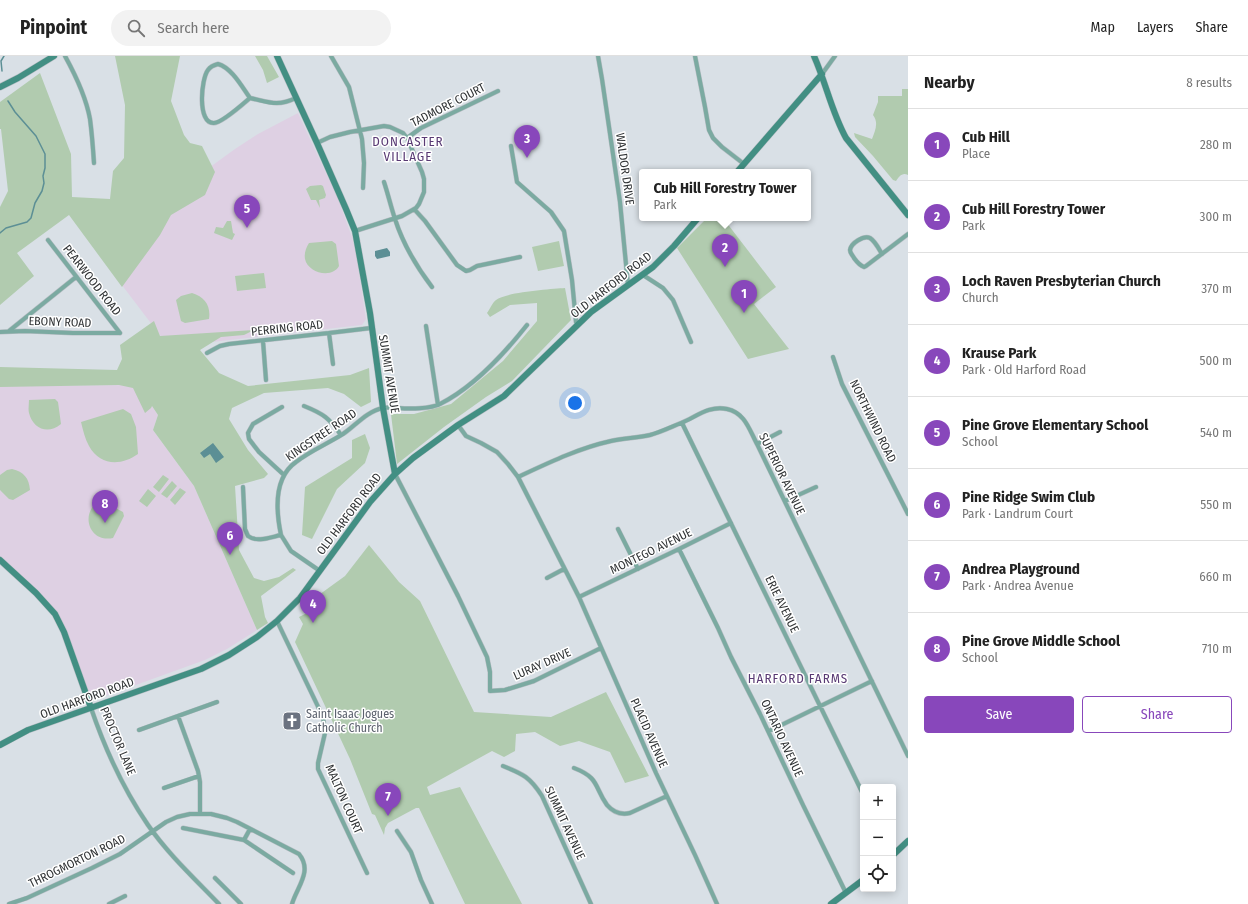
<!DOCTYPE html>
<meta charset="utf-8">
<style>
body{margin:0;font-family:"Fira Sans Condensed",sans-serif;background:#f2f2f2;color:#222}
.controls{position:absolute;right:12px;bottom:12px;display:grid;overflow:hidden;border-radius:4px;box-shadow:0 2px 10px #0003}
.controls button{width:36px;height:36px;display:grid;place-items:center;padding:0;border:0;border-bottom:1px solid #e0e0e0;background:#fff;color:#222;font:20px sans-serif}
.you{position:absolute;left:575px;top:347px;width:14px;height:14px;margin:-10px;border:3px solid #fff;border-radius:50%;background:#1a73e8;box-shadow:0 0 0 6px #1a73e833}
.badge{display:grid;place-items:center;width:26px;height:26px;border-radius:50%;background:#8847bb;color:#fff;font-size:13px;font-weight:700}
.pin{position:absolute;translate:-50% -33px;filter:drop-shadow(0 1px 2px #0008)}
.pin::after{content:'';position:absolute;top:21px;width:14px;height:12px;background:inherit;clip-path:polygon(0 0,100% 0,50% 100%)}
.popup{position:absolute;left:639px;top:113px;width:172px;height:52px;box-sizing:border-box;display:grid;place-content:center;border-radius:4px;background:#fff;filter:drop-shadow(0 1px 3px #0005);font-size:13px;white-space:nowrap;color:#767676}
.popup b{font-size:15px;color:#222}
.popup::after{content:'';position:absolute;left:50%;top:100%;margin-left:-8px;border:8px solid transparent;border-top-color:#fff}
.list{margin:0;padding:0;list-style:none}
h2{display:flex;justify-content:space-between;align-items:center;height:52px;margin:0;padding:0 16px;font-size:17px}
h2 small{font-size:13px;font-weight:400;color:#767676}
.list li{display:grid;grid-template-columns:26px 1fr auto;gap:12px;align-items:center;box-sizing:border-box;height:72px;padding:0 16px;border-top:1px solid #e0e0e0}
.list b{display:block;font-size:15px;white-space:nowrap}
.list p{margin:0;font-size:13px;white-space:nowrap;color:#767676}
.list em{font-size:13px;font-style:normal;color:#767676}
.actions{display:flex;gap:8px;padding:12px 16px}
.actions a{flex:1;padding:9px 0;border:1px solid #8847bb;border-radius:4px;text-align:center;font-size:14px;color:#8847bb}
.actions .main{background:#8847bb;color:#fff}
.icon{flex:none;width:22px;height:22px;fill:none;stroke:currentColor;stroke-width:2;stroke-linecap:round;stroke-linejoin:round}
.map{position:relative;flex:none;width:908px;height:848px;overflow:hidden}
header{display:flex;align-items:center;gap:24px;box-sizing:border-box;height:56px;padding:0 20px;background:#fff;border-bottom:1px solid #e0e0e0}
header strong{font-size:19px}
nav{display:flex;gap:22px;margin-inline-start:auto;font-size:14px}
.search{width:280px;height:36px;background:#f2f2f2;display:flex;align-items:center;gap:10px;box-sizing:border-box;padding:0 14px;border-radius:22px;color:#767676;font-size:15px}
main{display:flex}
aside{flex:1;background:#fff}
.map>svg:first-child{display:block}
.education{fill:#ded0e3}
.green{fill:#b1cbaf}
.water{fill:#5c8f95}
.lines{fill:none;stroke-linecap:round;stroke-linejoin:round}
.stream{stroke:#5c8f95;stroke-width:1.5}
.street-casing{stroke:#b7bdc3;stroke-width:5}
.secondary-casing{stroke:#b7bdc3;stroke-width:7}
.street{stroke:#7baaa1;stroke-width:4}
.secondary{stroke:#428f83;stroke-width:6}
.labels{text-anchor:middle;stroke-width:3;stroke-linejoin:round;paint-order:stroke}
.street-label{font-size:12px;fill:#303335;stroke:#fff}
.worship-label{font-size:12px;fill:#5b616d;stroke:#fff;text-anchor:start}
.neighbourhood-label{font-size:13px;letter-spacing:1px;fill:#583973;stroke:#fff}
</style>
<header>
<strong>Pinpoint</strong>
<div class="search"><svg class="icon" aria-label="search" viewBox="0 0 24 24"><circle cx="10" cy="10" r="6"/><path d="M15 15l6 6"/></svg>Search here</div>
<nav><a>Map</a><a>Layers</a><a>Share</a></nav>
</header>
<main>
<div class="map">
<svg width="908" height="848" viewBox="0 0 908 848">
<rect width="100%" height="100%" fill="#d9e0e6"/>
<path class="education" d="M298,57l40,86 14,38 5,23 9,59 -4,6 -193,22 -57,-75 94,-102 29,-21 23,-15z
M138,329l20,30 -5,15 41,56 63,144 -30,19 -22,11 -108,39 -9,-9 -30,-73 -58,-58v-173z"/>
<path class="green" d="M115,0h65l-9,45 13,34 6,8 12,3 13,26 -10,23 -34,20 -11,20 -38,52 -53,-72 -52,38 17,23 -34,29v-98l8,-16 -7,-62h-1v-27l40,-29 31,81 1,43 38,2 3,-28 11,-13 1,-53z
M255,0h12l12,21 -12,6 -4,-13z
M902,33h6v86c-6,-3 -9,2 -12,6l-3,-1 -20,-24 -18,-19 -1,-4 18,6c3,-8 7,-16 1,-24l5,-13v-6h24z
M321,129l2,1 3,9 -1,3 -6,2 1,8 -4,-8h-5l-5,-11 4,-3z
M707,162h16l53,69 -22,17 35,45 -41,10 -71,-111z
M227,165h4l2,12 2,1 -3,6 -18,-7 2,-6 7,1z
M332,185l4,3 3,22c-1,2 -3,4 -5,5 -10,6 -27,-1 -29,-12 -1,-6 1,-11 4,-16z
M559,185l5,25 -26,5 -6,-24z
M264,217l2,15 -29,3 -2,-15z
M565,232l6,32 -59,61 -26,16 -42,30 -47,37 -6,-50h23l37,-10 52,-43 34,-40v-18l-27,2 -20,12 -3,-4c3,-4 5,-10 9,-13 10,-8 55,-11 69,-12z
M192,237c13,4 19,13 17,26l-24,4 -4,-2 -5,-21 5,-4z
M154,265l6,15 94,-6 -10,5 -23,2 -21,13 19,23 29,13 102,-11 19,-7 2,34 -10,5 -17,-13 -16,-6 -64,5 -32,15 -3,11 19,31 20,24 -4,4 -29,8 4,64 15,28 10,3 15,-4 14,-9 3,2 -35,26 4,21 3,6 -11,7 -63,-144 -41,-56 5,-15 -6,-9 -1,2 -6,5 -12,-25 -14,-3 -119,2v-20l117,3 5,-11 -2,-14z
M55,343l3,3 3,22c-13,11 -28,5 -32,-11 -1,-4 0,-9 0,-13z
M123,353l8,5 5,13 2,27c-17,12 -38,12 -49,-8 -4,-7 -6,-16 -8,-24z
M365,378l5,14 -5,15 -28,26 -25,50 -10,-4 3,-48 47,-29v-18z
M12,413c12,3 17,9 18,21l-17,10 -4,-1 -9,-9v-15l7,-5z
M163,419l6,4 -10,13 -6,-5z
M172,425l5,5 -10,12 -6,-4z
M180,432l6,4 -11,13 -5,-5z
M148,433l8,7 -9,11 -8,-6z
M100,444l23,12 1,4 -11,22c-24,5 -34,-25 -13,-38z
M369,489l30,37 21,19 54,111 77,5 55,-25 43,84 -24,7 -15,-31 -31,-11 -19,5 -25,-14 -19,2 -1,17 -11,6 -12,-6 -65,36 3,8 30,-8 62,117h-57l-46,-96h-3l-28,15 -3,5 -1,7 -9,-20 -3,-1 -22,-55 -55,-117 8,-18 -4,-7 10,-5 7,-15 29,-21z"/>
<path class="water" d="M387,192l3,4v4l-13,3 -2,-3v-5z
M213,387l11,14 -8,6 -6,-9 -6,4 -4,-5z"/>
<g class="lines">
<path class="stream" d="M2,15l-1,-10 3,-5
M0,177l6,-5 21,-6 4,-4 4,-15 7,-12 2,-8 -1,-7 2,-8v-14l-9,-18 -21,-24 -7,-11"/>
<g class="street-casing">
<path id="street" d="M65,0c11,20 21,41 25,63 2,15 3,29 4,44
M331,0l18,31 13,52 2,24 -1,25
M598,0l4,23 18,123 8,83
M695,0l10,51 4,23 4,8 9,9 22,17
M218,8c14,4 24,23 32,34 -7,6 -28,25 -36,25 -17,1 -13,-44 -6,-53 2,-3 6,-5 10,-6z
M822,18l13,-18
M250,42c19,4 27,9 46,0
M407,82l14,-10 77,-37
M317,87l13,-6 20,-5 34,-6 6,1 13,6 4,5 15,34 2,7v13l-5,12 -3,4 -14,8 -47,15
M511,90l6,36 34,30 13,19 8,49 4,42 2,2
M384,126c4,12 7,25 11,37 8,25 21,47 37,68
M414,153l11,12 32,44 9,6 4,-1 7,-4 43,-9
M48,184l72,93
M882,198c-3,-5 -7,-13 -12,-16 -6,-3 -19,5 -20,12 0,3 3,6 4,8 3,4 5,7 10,9l2,-1 42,-32
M643,219l20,13 10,12 18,42
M426,270l12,79
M9,275l67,-54
M0,276l25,-1 48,2h47
M329,277l4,31
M263,285l3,39
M207,297l13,-7 9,-2 100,-11 42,-5
M833,301l9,27 66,130
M304,350c20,8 25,12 37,29
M282,351l-29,17 -5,9 1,6 10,13 25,23
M682,367l181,371
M458,369l8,11 15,7 16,9 11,12 10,13 61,120 77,176 39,82 22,49
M757,388l23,-12
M395,418l63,122 29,61 3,15v19l15,-1 29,-9 67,-33
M518,421c30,-14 61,-29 93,-36 13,-3 26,-3 39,-6 11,-3 21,-8 31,-12 15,-6 28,-18 46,-14 18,4 22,20 30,35l151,312
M243,431l2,42 3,7c9,7 23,1 33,-1l10,16 29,20
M785,445l31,-14
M618,473l20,40
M281,479c-5,-24 -8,-57 15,-73 14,-11 31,-18 47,-28 12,-8 24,-23 40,-26 5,-1 10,0 15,0 12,1 32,1 42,-4 34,-17 64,-50 87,-79
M679,493l39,79 13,29 29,57 43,91 43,88
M547,522l17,-9
M579,541l100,-48 52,-26
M277,565l46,96 2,16 -7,30v6l49,104
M91,652c14,41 33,82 57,117 20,29 47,54 71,79
M178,660l20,55 2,11v31
M139,674l78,-28
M769,675l103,-50
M503,710c20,8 27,11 39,30l49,108
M574,712c26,10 20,19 33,37 6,7 14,10 23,8l37,-17
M164,732l35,-12
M183,772l61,12 49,33
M397,775l14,21 10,28 11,24
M244,784l6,-11
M215,822l26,26
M9,848l18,-6 65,-30 28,-14 46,-32 11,-5 13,-3h21l16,4 10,4 62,32c14,17 -2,33 -7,50
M109,848l16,-8"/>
</g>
<g class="secondary-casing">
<path id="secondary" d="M277,0l40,87 29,66 9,22 15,82 13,95 12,66
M814,0c12,27 18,57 32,82l62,77
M0,31l18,-9 36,-22
M737,116l85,-98
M0,504l36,33 19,21 9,18 27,76
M0,689l28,-15 173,-61 28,-14 28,-18 20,-16 23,-23 70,-96 25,-28 18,-16 45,-33 46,-29 87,-84 62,-45 21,-21 24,-28
M893,799l15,-14
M831,848l32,-24"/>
</g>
<use href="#street" class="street"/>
<use href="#secondary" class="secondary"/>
</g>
<defs>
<g id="church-square" transform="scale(1)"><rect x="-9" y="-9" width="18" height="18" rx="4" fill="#6b7280" stroke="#fff"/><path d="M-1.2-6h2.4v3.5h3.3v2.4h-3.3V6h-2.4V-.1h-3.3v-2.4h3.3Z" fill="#fff"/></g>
</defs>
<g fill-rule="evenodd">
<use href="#church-square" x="292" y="665"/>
</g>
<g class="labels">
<g class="street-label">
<text transform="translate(448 49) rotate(-27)" y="4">TADMORE COURT</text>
<text transform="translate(625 113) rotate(82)" y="4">WALDOR DRIVE</text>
<text transform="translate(92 224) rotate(52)" y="4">PEARWOOD ROAD</text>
<text transform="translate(611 229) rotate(-38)" y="4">OLD HARFORD ROAD</text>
<text transform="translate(60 266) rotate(2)" y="4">EBONY ROAD</text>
<text transform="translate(287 272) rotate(-6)" y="4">PERRING ROAD</text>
<text transform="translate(389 318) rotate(81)" y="4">SUMMIT AVENUE</text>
<text transform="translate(873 365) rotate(64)" y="4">NORTHWIND ROAD</text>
<text transform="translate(321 379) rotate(-34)" y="4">KINGSTREE ROAD</text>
<text transform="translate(782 418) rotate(64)" y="4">SUPERIOR AVENUE</text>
<text transform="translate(349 458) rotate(-53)" y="4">OLD HARFORD ROAD</text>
<text transform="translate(651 495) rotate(-26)" y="4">MONTEGO AVENUE</text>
<text transform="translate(782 548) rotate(64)" y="4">ERIE AVENUE</text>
<text transform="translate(542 608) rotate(-24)" y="4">LURAY DRIVE</text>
<text transform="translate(87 642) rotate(-20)" y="4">OLD HARFORD ROAD</text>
<text transform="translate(649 677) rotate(66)" y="4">PLACID AVENUE</text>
<text transform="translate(782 682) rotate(65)" y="4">ONTARIO AVENUE</text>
<text transform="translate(118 685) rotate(67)" y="4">PROCTOR LANE</text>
<text transform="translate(344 743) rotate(66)" y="4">MALTON COURT</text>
<text transform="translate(565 767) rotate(65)" y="4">SUMMIT AVENUE</text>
<text transform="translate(77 805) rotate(-26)" y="4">THROGMORTON ROAD</text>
</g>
<g class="worship-label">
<text x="306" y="662">Saint Isaac Jogues<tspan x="306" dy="14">Catholic Church</tspan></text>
</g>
<g class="neighbourhood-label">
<text x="408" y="90">DONCASTER<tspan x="408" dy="15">VILLAGE</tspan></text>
<text x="798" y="627">HARFORD FARMS</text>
</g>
</g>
</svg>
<div class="controls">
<button>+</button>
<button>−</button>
<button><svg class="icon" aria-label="locate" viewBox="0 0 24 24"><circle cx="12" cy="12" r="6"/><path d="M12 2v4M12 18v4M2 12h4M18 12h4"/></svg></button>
</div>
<div class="you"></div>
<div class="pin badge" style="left:744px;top:257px">1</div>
<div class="pin badge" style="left:725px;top:211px">2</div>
<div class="popup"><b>Cub Hill Forestry Tower</b>Park</div>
<div class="pin badge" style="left:527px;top:102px">3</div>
<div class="pin badge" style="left:313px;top:567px">4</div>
<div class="pin badge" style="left:247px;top:172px">5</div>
<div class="pin badge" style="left:230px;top:499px">6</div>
<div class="pin badge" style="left:388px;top:760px">7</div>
<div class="pin badge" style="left:105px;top:467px">8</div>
</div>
<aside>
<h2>Nearby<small>8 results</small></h2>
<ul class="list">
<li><span class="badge">1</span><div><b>Cub Hill</b><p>Place</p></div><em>280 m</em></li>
<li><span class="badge">2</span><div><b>Cub Hill Forestry Tower</b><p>Park</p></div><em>300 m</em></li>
<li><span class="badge">3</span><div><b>Loch Raven Presbyterian Church</b><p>Church</p></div><em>370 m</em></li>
<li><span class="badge">4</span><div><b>Krause Park</b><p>Park · Old Harford Road</p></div><em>500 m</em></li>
<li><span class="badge">5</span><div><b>Pine Grove Elementary School</b><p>School</p></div><em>540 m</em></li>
<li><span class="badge">6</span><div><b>Pine Ridge Swim Club</b><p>Park · Landrum Court</p></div><em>550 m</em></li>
<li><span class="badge">7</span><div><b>Andrea Playground</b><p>Park · Andrea Avenue</p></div><em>660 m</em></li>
<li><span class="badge">8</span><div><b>Pine Grove Middle School</b><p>School</p></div><em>710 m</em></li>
</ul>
<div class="actions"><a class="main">Save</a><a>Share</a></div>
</aside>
</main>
